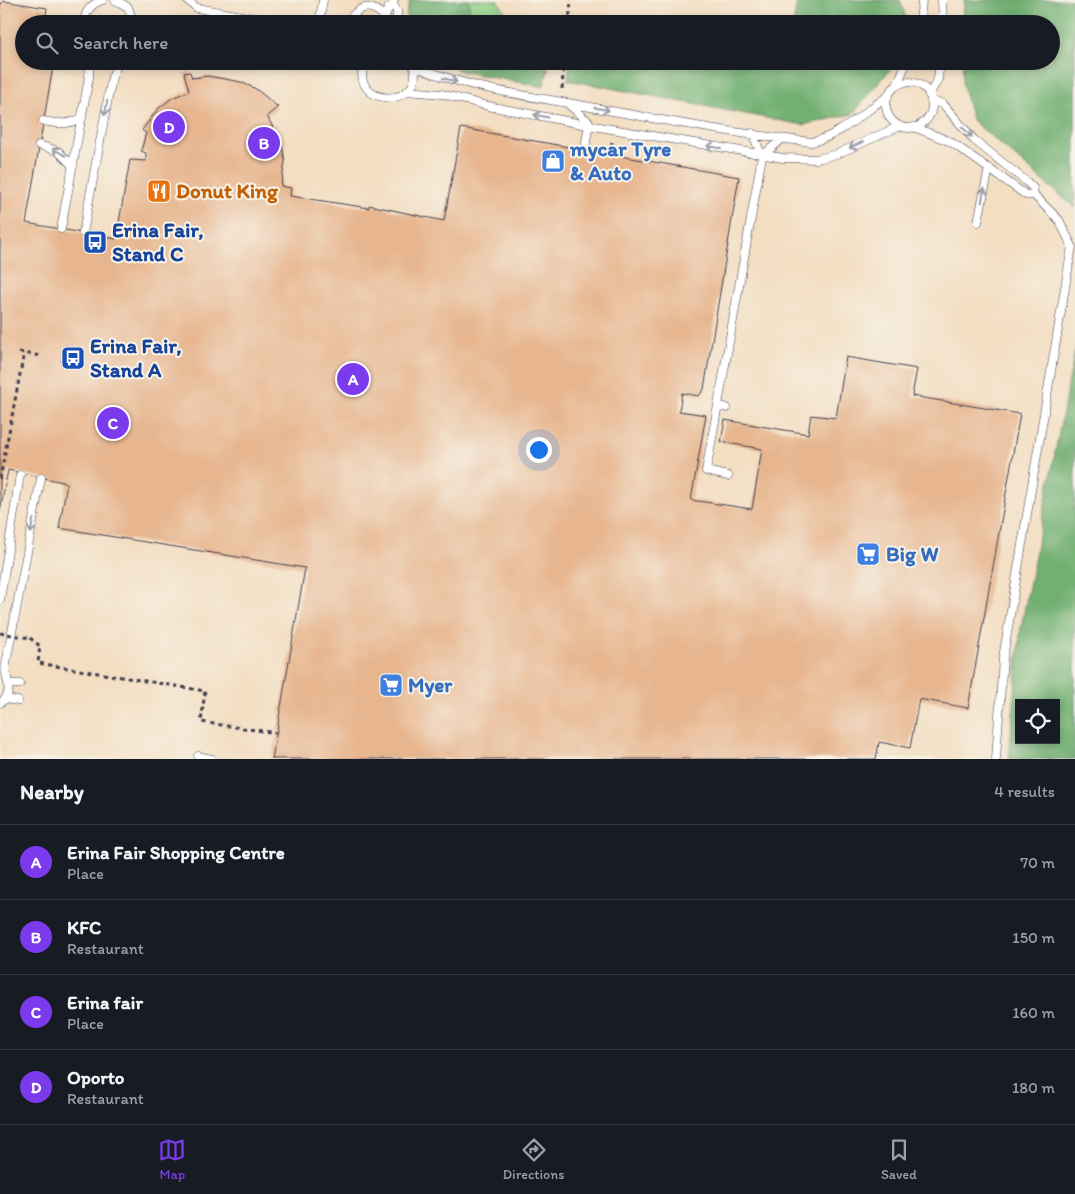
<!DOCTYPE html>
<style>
body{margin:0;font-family:Itim,sans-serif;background:#20242c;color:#f1f3f6}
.controls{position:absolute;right:15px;bottom:15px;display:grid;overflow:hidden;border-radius:0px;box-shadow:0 2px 8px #0003}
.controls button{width:45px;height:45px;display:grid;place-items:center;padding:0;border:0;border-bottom:1px solid #363941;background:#171b24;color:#f1f3f6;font:25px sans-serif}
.you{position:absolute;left:538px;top:449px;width:18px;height:18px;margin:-12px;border:4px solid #fff;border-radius:50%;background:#1a73e8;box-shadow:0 0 0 8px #1a73e833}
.badge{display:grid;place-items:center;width:32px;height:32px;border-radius:50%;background:#7c3aed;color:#fff;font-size:16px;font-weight:700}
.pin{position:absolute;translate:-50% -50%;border:2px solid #fff;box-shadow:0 1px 5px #0006}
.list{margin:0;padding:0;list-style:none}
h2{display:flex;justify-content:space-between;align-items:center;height:65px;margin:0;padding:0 20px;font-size:21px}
h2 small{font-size:16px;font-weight:400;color:#9ea1a6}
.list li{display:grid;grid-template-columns:32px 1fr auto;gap:15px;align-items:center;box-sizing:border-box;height:75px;padding:0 20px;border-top:1px solid #363941}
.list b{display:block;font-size:19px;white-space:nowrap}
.list p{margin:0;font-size:16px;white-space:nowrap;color:#9ea1a6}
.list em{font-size:16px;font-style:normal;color:#9ea1a6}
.icon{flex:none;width:28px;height:28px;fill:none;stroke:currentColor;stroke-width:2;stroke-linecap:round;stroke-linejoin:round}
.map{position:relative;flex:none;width:1075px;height:759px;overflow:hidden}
.search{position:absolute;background:#171b24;box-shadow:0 2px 8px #0003;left:15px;right:15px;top:15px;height:55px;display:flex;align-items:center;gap:12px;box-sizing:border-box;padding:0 18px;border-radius:28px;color:#9ea1a6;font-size:19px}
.sheet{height:365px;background:#171b24}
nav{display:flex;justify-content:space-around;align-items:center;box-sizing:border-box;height:70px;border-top:1px solid #363941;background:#171b24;font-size:14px;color:#9ea1a6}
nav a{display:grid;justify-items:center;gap:2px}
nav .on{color:#7c3aed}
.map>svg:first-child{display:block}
.green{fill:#8ecd84;stroke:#587860}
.forest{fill:#72b072;stroke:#4a6956;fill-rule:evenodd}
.building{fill:#e7b68f}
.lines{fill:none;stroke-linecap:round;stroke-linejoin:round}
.lane-casing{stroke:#413e4f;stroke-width:9}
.path{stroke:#413e4f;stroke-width:3;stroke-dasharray:4 4;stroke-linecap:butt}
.lane{stroke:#fff;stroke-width:8}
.path-bridge{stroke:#413e4f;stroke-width:3;stroke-dasharray:4 4;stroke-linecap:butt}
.oneway{stroke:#9c9ca7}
.labels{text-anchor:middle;stroke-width:4;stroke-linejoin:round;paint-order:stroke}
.shop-label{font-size:21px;font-weight:bold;fill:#366cbe;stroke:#f7f3e8;text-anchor:start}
.food-label{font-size:21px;font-weight:bold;fill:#c56008;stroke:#f7f3e8;text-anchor:start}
.transit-label{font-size:21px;font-weight:bold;fill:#164399;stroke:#f7f3e8;text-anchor:start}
</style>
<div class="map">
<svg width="1075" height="759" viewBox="0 0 1075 759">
<rect width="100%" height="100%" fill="#f7f3e8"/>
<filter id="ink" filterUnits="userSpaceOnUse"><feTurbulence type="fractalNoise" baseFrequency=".02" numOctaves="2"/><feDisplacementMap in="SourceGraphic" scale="10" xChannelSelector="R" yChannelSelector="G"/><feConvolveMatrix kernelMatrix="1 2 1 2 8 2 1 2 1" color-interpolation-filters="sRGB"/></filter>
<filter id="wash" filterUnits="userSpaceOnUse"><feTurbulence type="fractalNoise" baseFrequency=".0096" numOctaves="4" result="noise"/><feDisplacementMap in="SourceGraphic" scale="20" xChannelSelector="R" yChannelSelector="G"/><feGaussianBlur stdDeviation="1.12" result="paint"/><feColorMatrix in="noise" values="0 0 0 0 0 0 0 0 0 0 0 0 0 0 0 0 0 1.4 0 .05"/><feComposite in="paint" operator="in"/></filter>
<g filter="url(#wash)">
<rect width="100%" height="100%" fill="#f3dec2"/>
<path class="green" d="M469,0h28l9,13 54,9 -84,2 -8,-5z"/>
<path class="forest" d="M410,0h59v24h-59l-4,-9z
M797,0h103l8,24h-115z
M964,0h111v208l-103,-88 -10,-38 1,-21h88v-37h-88z
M446,61h81l22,7 -6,19 -83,-16z
M570,61h160l56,5 1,-5h110l-44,53 -50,11 -235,-45z
M1075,350v409h-66l11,-126zM1019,703h37v37h-37z"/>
<g id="blocks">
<path class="building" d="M3,1l44,7 -2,16h-21v37h30l-28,162 90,16 14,-79 16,1v-8l-5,-2 5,-18 -4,-3 16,-21 14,-11 17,-7 -5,-18 6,-1 2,6 16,-2 33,6 15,7 22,18 -11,9 15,29 3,16 -4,25 10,2 -1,8 79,12v-3l75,16 17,-93 278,49 -35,212 -5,7 -17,-3 -3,18 27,4 -15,85 61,9 10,-60 -41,-7 4,-22 83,14 3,-19 25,3 10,-61 71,12 -5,27 108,18 -52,294 -49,-9 -9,49 -31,-6 -3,17h-604l33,-191 -246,-40 8,-45 -59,-13 -8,41v-505z"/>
</g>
</g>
<g filter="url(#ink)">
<use href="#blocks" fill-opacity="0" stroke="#413e4f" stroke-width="1"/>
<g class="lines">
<g class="lane-casing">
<path id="lane" d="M115,0l13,7 6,17
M187,0l10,8 90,16
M942,0l1,24
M393,5l4,6v13
M84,24c0,-12 8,-21 19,-24
M319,24l4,-24
M345,24c13,-16 22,-24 40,-7
M383,24l5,-16 5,-3 1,-5
M920,24l2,-24
M324,61l39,7
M365,61c-19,49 66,48 47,1
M414,66c53,22 109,29 165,39 77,14 155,29 233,37 30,-7 50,-29 76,-46
M886 105a23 23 0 1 1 46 0a23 23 0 1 1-46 0Z
M897,85l10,-24
M407,91l35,3 46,12 94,18 201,34 34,1 20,-5 63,-28
M929,95l9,-16 2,-18
M931,101l12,3 31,36 53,42 6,6 1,7 25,25 13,26 -69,412 -7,101
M568,104l21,18 -4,27
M43,121c16,3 25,4 39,-3
M914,127l37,15 68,48 7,5h8
M39,145l19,6 15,15
M762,156l20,-17
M978,222l11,-54
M61,229l28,-152 1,-16
M83,233l29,-156 7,-16
M718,405l-12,66 22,5
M727,408l-9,-3 44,-249 -10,-23
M0,600l20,-125
M9,684h11
M6,699l12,2
M0,703c14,-9 7,-21 5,-34l36,-191
M198,756l14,3"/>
</g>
<path class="path" d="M569,24l2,-24
M562,89l2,-28
M610,153l2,-11
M19,352l21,4
M61,360l20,4
M0,479l24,-126
M30,638l10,8 -2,17 167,28 -4,31 75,11"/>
<use href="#lane" class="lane"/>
<path class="path-bridge" d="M0,633l30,5"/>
</g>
<defs><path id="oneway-shaft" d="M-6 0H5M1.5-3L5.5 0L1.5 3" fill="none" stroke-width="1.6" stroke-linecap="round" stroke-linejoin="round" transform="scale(1.25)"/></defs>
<g class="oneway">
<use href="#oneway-shaft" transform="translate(450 80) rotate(16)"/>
<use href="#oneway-shaft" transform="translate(106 108) rotate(100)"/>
<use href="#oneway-shaft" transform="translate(602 109) rotate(11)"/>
<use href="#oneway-shaft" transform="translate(541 116) rotate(-169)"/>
<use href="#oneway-shaft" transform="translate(967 132) rotate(44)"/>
<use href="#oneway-shaft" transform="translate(856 145) rotate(155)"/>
<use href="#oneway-shaft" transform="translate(714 147) rotate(-170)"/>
<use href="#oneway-shaft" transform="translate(59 152) rotate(-152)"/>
<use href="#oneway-shaft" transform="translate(983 195) rotate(-80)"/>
<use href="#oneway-shaft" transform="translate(32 526) rotate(101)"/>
</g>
</g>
<defs>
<g id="shop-square" transform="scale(1.25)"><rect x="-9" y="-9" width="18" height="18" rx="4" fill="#3f7fe0" stroke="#f7f3e8"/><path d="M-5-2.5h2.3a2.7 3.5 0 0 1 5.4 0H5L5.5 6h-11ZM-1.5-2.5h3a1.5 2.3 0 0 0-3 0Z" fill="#fff"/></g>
<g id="restaurant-square" transform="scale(1.25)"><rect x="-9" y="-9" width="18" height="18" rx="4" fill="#e8710a" stroke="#f7f3e8"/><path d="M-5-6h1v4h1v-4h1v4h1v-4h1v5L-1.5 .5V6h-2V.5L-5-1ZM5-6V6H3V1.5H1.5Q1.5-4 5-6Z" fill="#fff"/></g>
<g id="bus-square" transform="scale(1.25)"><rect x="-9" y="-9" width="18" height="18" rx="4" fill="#1a4fb4" stroke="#f7f3e8"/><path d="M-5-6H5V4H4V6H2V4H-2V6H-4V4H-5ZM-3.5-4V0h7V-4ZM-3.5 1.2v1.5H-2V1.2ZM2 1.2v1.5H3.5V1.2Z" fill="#fff"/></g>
<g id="supermarket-square" transform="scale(1.25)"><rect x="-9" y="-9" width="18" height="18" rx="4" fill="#3f7fe0" stroke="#f7f3e8"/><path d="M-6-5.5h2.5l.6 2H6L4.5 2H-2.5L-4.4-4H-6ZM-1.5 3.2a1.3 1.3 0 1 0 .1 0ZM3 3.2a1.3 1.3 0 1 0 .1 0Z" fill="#fff"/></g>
</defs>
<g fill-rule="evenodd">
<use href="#shop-square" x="553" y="161"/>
<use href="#restaurant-square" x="159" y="191"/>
<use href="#bus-square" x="95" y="242"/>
<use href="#bus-square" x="73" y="358"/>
<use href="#supermarket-square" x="868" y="554"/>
<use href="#supermarket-square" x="391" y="685"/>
</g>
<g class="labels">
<g class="shop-label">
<text x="570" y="156">mycar Tyre<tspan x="570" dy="24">&amp; Auto</tspan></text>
<text x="886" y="561">Big W</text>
<text x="408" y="692">Myer</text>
</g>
<g class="food-label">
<text x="176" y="198">Donut King</text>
</g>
<g class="transit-label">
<text x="112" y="237">Erina Fair,<tspan x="112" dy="24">Stand C</tspan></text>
<text x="90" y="353">Erina Fair,<tspan x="90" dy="24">Stand A</tspan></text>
</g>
</g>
</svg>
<div class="controls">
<button><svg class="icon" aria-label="locate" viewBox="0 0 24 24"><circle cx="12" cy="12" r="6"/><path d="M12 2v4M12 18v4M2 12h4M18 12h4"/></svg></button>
</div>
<div class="you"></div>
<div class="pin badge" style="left:353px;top:379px">A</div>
<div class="pin badge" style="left:264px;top:143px">B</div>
<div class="pin badge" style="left:113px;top:423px">C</div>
<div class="pin badge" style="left:169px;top:127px">D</div>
<div class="search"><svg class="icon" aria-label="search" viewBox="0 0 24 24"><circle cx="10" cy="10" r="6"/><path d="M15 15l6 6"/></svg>Search here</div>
</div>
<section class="sheet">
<h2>Nearby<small>4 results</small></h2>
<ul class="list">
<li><span class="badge">A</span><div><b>Erina Fair Shopping Centre</b><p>Place</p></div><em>70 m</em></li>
<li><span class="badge">B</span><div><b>KFC</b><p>Restaurant</p></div><em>150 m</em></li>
<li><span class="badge">C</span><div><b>Erina fair</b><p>Place</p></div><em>160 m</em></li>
<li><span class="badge">D</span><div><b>Oporto</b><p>Restaurant</p></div><em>180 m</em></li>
</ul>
</section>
<nav>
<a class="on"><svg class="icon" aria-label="map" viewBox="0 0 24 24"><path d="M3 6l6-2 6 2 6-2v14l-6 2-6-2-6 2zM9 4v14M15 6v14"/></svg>Map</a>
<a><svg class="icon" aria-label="directions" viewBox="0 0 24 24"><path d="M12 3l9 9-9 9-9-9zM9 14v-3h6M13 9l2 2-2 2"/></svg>Directions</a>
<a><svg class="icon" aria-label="saved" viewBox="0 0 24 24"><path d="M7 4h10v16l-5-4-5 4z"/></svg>Saved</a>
</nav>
